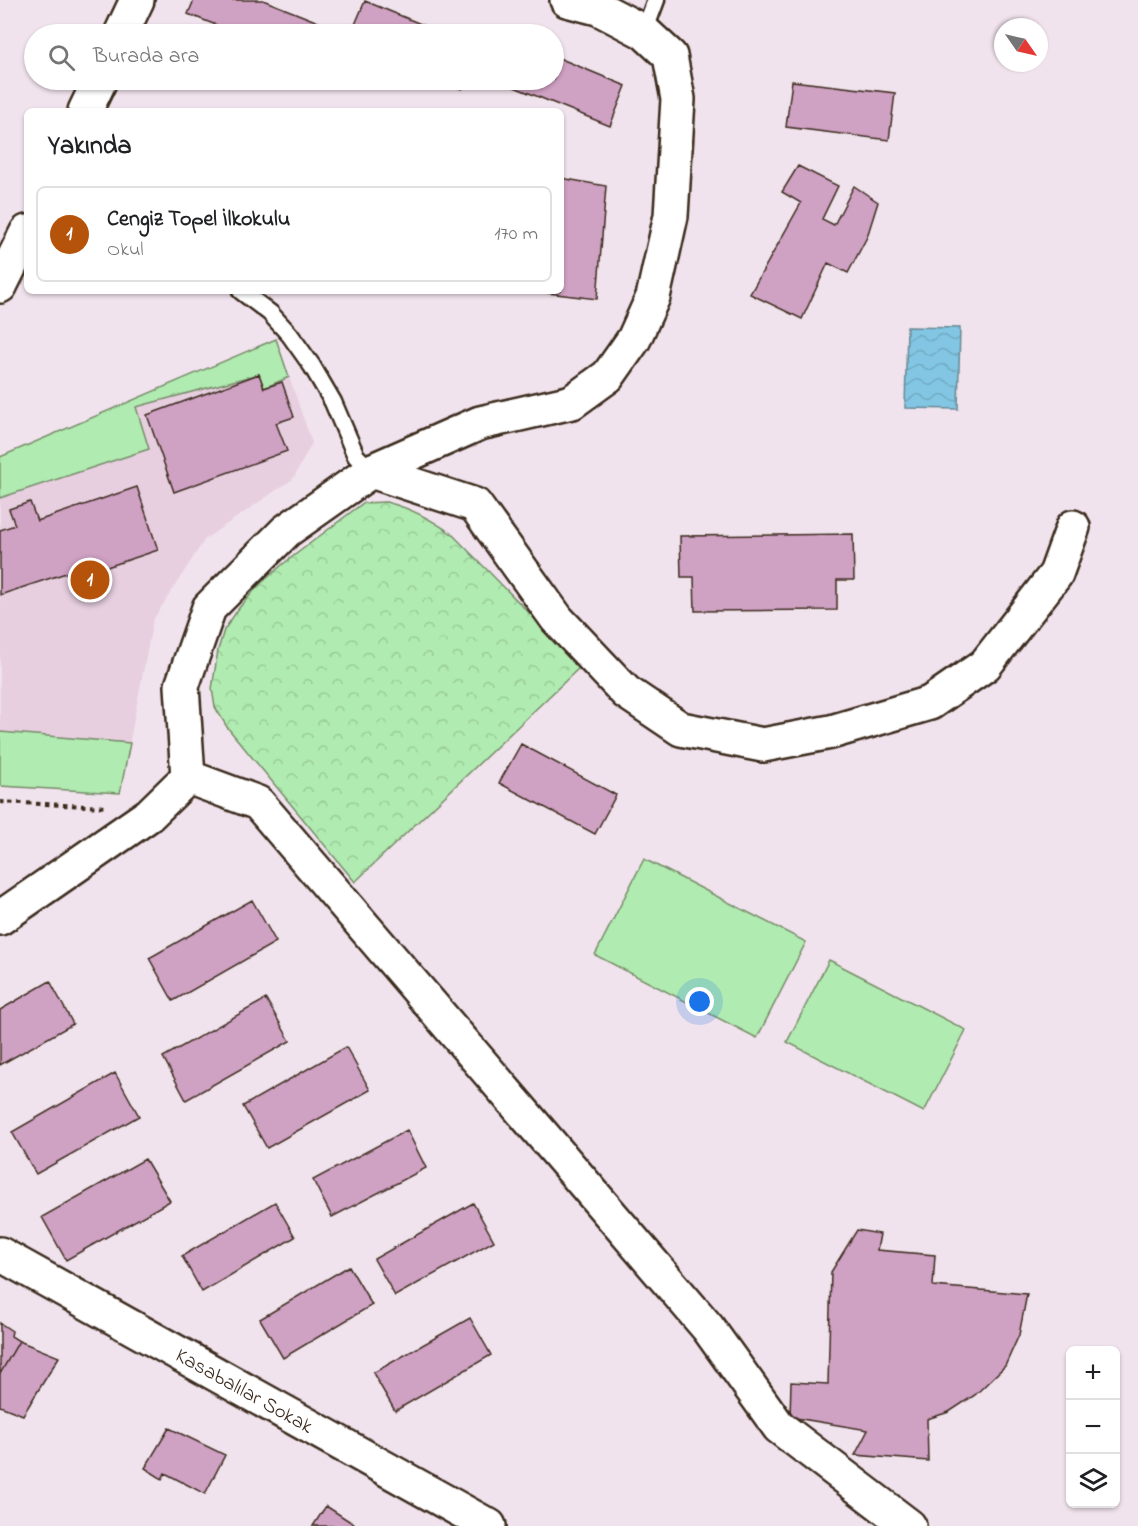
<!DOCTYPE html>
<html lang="tr">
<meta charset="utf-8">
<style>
body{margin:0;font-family:"Indie Flower",sans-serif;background:#f2f2f2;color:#202124}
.controls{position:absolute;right:18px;bottom:18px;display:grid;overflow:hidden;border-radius:9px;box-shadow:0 2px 4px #0004}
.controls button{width:54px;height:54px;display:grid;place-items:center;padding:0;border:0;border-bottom:2px solid #e0e0e0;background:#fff;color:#202124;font:30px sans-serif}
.compass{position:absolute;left:994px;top:18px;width:54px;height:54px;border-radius:50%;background:#fff;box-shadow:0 2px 4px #0004;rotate:124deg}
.you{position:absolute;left:700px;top:1002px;width:21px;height:21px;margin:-15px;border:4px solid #fff;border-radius:50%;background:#1a73e8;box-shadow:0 0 0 9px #1a73e833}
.badge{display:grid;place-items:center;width:39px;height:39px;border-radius:50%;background:#b45309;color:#fff;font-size:20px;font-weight:700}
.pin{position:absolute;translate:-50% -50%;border:3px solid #fff;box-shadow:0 2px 6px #0006}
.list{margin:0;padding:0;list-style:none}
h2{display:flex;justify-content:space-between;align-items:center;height:78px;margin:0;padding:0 24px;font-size:26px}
h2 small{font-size:20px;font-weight:400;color:#757577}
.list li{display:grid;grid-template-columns:39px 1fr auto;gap:18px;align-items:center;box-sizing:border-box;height:96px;margin:0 12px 12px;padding:0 12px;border:2px solid #e0e0e0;border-radius:9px}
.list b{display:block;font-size:22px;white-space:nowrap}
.list p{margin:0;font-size:20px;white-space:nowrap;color:#757577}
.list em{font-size:20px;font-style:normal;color:#757577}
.icon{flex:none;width:33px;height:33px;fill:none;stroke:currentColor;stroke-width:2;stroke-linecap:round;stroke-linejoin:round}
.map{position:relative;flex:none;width:1138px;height:1526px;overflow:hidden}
.search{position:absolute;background:#fff;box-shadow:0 2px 4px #0004;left:24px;top:24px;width:540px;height:66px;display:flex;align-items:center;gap:15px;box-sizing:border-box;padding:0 21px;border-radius:33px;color:#757577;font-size:22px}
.panel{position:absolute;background:#fff;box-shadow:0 2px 4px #0004;left:24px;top:108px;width:540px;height:186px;border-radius:9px}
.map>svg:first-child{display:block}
.built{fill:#e7cfe0}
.grass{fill:#b0ebb1;stroke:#768a68;stroke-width:1.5}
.park{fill:url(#park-crowns);stroke:#768a68;stroke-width:1.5}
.water{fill:url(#water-waves);stroke:#668894;stroke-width:1.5}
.building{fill:#cfa1c3;stroke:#3b2a1e;stroke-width:1.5}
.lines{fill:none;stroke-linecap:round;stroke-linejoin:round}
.lane-casing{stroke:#3b2a1e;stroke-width:21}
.street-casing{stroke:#3b2a1e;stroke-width:38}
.path{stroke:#3b2a1e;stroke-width:4;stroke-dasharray:4.5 4.5;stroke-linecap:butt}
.lane{stroke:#fff;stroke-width:16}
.street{stroke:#fff;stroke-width:33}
.labels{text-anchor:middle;stroke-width:4.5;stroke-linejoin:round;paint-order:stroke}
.street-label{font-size:21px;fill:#3b2a1e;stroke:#fff}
</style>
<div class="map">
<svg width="1138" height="1526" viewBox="0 0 1138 1526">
<defs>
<pattern id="park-crowns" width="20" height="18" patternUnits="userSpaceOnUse" patternTransform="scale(1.5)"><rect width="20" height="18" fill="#b0ebb1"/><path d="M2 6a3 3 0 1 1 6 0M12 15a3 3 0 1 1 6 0" fill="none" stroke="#98ca98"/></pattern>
<pattern id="water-waves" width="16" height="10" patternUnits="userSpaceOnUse" patternTransform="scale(1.5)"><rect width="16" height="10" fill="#82c6e3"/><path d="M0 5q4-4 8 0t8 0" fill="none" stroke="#71aac2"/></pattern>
</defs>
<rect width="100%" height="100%" fill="#f1e3ed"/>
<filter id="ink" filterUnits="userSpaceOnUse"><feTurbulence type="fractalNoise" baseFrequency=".0167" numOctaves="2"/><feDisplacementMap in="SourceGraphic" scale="12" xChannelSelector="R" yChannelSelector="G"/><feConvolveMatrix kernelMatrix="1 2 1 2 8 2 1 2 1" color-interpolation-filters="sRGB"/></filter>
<g filter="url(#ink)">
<path class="built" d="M276,339l36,104 -19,36 -88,60 -52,81 -33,173 -120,-7v-329z"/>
<path class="grass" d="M276,339l13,38 -25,11 -5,-14 -123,33 13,42 -149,49v-41z
M0,732l130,11 -10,50 -120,-7z
M644,859l162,83 -49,96 -162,-83z
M829,960l137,70 -42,82 -137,-70z"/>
<path class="park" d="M386,502c25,6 45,17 66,32l129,132 -226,216 -128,-155 -12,-20 -3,-18 6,-39 6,-20 15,-22 19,-22 25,-22 80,-61z"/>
<path class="water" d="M907,327l53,1 -2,81 -53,-1z"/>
<path class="building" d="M194,0h69l55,22 -5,12h-74l-51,-20z
M365,1l80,33h-94z
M554,56l72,30 -16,40 -113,-46h57z
M439,80h27l-4,9z
M792,81l103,12 -6,47 -103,-13z
M798,166l40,20 -16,33 12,6 20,-39 24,16 -11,35 -19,36 -20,-10 -26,56 -52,-25 51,-91 -19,-11z
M561,178l45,8 -9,113 -49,-6v-2h13z
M259,374l5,14 18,-6 12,35 -18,6 11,28 -113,41 -27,-77z
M137,487l21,63 -63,21 -2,-7 -93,31v-65l15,-5 -6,-16 21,-7 7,19z
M853,534l1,46h-17v30l-142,1 -1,-34h-13l-1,-41z
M521,744l95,51 -21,39 -96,-51z
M252,900l24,42 -103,59 -24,-43z
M50,981l23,43 -73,41v-55z
M266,999l24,42 -104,59 -23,-43z
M346,1047l24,43 -103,58 -24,-42z
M115,1073l24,43 -103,58 -24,-42z
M407,1130l19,38 -94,49 -19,-37z
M145,1159l25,42 -104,59 -24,-43z
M275,1202l20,35 -93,55 -20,-36z
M473,1203l21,38 -99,55 -21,-37z
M857,1230l23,4 -3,16 58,5 -2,31 94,8 -8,41 -14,31 -30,29 -26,17 -22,7 1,42 -73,-6 13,-25 -78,-13 1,-35 37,2 3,-112z
M349,1266l23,39 -89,53 -23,-39z
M470,1318l21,37 -96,56 -22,-38z
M0,1323l12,8 -1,5 8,5 -19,33z
M19,1341l40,16 -36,58 -23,-9v-32z
M169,1428l56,27 -20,39 -40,-21 -3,6 -17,-11z
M326,1506l31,20h-44z"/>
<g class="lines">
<g class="lane-casing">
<path id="lane" d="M644,32l12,-32
M241,291l29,22 20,22 22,31 21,36 23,54 15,15"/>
</g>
<g class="street-casing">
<g id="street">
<path d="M567,0l31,8 46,24 26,24 8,43 -7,117 -18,81 -19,42 -26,37 -36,26 -92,21 -109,48 -85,60 -77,77 -27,78 6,91 70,26 450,525 71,99 130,99"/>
<path d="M121,34l16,-34"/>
<path d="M85,111l15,-31"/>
<path d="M0,286l27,-54"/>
<path d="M371,471l104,34 82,114 69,73 55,37 82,16 68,-13 99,-29 55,-38 71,-91 17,-47"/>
<path d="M0,918l149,-103 39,-38"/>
<path id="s1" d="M0,1254l489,272"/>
</g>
</g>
<path class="path" d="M0,802l107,5"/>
<use href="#lane" class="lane"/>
<use href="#street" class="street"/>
</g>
</g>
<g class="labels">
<g class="street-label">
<text dy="7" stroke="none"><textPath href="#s1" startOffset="280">Kasabalılar Sokak</textPath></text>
</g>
</g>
</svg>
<div class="controls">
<button>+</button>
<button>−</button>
<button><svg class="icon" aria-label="layers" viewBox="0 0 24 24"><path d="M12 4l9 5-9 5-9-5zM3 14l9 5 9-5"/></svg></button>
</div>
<svg class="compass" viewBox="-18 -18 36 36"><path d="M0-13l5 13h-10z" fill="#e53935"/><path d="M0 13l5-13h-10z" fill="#757577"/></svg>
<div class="you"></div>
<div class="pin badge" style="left:90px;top:580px">1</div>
<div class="search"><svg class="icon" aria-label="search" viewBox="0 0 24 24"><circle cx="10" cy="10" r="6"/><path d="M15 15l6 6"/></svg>Burada ara</div>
<section class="panel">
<h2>Yakında<small></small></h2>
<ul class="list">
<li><span class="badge">1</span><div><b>Cengiz Topel İlkokulu</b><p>Okul</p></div><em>170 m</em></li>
</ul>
</section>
</div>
